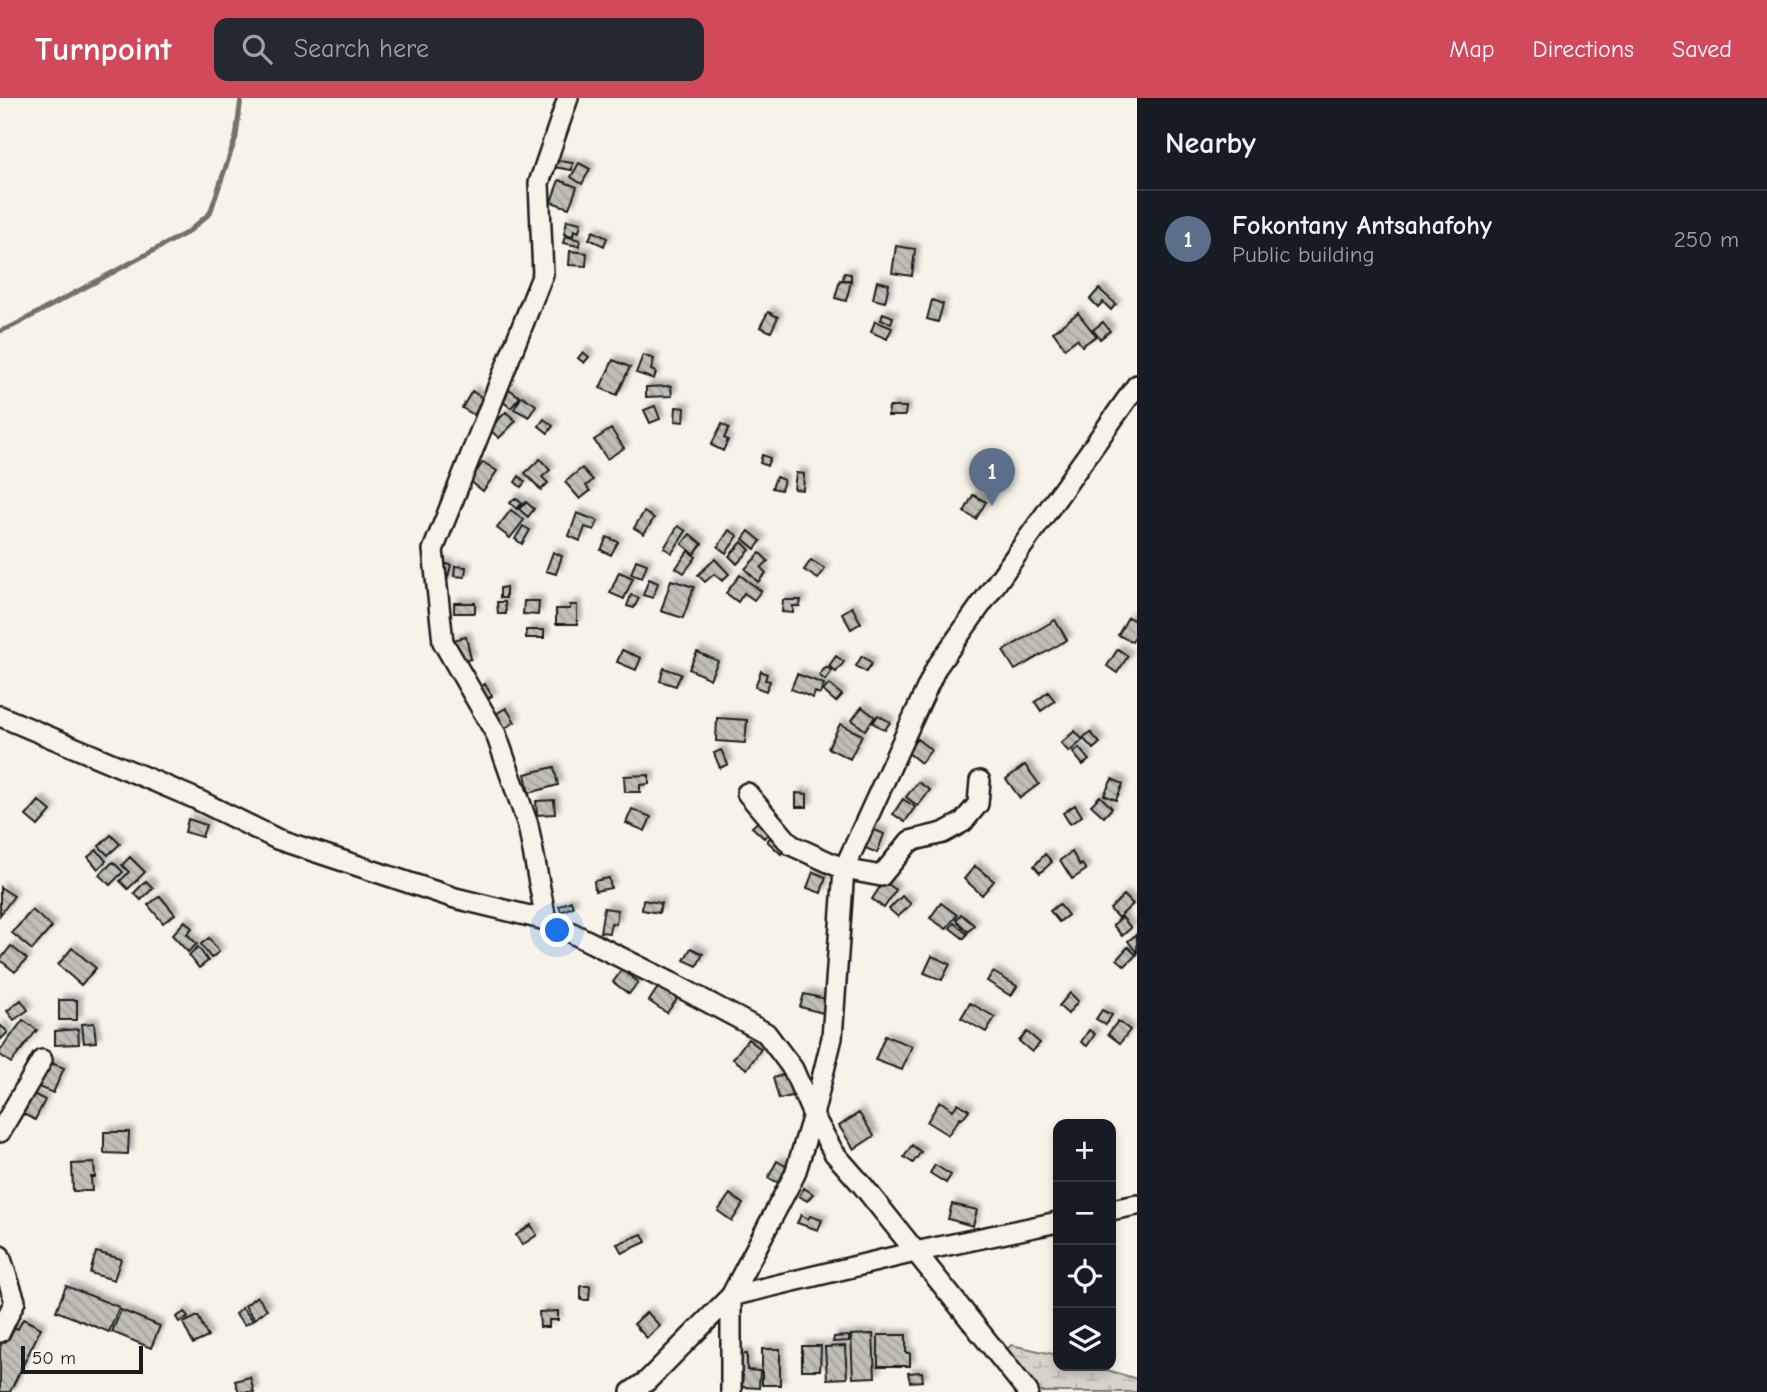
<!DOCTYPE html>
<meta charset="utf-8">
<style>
body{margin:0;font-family:"Comic Neue",sans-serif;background:#242831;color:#f1f3f6}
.controls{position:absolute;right:21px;bottom:21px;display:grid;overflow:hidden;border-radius:14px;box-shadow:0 4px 10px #0003}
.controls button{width:63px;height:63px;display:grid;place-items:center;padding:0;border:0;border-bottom:2px solid #363941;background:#171b24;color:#f1f3f6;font:35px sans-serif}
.scale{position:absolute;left:21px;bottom:18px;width:122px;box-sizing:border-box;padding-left:7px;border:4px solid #1c1c1c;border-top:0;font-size:19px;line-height:24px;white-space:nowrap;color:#1c1c1c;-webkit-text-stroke:5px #f7f3e8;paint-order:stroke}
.you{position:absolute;left:558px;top:833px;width:24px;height:24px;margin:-18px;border:5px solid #fff;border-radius:50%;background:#1a73e8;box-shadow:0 0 0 10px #1a73e833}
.badge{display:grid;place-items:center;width:46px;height:46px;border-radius:50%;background:#d1495b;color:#fff;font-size:23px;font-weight:700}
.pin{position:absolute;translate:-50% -58px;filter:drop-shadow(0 2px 4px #0008)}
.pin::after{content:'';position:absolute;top:37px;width:24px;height:21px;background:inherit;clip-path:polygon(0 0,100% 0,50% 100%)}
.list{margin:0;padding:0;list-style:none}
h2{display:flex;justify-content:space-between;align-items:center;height:91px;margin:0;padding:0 28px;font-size:30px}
h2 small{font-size:23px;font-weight:400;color:#9ea1a6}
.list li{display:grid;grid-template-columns:46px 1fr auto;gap:21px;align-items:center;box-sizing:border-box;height:98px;padding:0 28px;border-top:2px solid #363941}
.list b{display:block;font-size:26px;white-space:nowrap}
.list p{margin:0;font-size:23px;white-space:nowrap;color:#9ea1a6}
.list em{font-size:23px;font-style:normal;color:#9ea1a6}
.icon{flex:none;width:38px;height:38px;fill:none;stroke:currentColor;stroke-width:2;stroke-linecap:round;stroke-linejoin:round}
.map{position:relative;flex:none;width:1137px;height:1294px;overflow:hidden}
header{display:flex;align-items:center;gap:42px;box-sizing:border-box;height:98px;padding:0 35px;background:#d1495b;color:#fff}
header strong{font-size:33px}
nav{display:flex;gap:38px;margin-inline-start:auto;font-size:24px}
.search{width:490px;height:63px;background:#242831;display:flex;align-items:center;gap:18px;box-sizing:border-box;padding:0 24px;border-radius:14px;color:#9ea1a6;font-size:26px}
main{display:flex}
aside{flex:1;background:#171b24}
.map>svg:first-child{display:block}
.wetland{fill:url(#wetland-marsh);stroke:#7a7874;stroke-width:2}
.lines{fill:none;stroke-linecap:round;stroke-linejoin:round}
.stream{stroke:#72716c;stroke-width:5}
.building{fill:url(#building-back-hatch);stroke:#1c1c1c;stroke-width:2;filter:url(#shadow)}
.street-casing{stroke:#1c1c1c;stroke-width:24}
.street{stroke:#f7f3e8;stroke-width:19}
</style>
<header>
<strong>Turnpoint</strong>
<div class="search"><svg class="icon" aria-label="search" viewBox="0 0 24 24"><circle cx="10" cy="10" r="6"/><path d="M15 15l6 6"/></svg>Search here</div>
<nav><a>Map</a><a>Directions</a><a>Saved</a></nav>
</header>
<main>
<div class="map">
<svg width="1137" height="1294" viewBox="0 0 1137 1294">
<defs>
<pattern id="wetland-marsh" width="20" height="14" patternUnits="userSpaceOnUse" patternTransform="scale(1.75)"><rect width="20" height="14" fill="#d7d3cb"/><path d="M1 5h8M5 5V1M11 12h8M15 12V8" fill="none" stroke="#b8b5ae"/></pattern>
<pattern id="building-back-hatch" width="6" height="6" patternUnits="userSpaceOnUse" patternTransform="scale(1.75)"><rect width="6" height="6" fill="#c0beb5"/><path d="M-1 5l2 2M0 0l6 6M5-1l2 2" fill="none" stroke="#a4a39b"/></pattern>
<filter id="shadow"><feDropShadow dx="4.5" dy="-4.5" stdDeviation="2" flood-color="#0004"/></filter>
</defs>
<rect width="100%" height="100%" fill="#f7f3e8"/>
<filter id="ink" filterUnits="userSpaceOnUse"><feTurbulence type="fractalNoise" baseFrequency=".0143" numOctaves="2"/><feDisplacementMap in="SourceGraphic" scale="14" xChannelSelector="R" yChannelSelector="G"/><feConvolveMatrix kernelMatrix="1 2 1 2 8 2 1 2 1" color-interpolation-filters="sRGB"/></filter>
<g filter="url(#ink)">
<path class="wetland" d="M1011,1247l47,10v11h36l43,13v13h-103l-30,-39z"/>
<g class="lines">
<path class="stream" d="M0,233l13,-5 175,-94 22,-19 26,-76 5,-39"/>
</g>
<path class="building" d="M554,62l19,3 -1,7 -19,-3z
M579,65l11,6 -8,15 -11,-7z
M559,82l18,7 -8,21 -18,-6z
M567,122l14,3 -2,9 -5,-2 -1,6 -9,-2z
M593,133l14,7 -3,8 -15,-7z
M565,138l15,4 -1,6 -16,-3z
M896,148l19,3 -3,27 -20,-3z
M570,153l17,2 -1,13 -17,-1z
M844,175l7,1v6h-8z
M840,182l11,2 -5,19 -11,-3z
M877,183l12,3 -4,18 -12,-3z
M1099,191l17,15 -5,6 -8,-8 -5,5 -8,-8z
M932,202l11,4 -5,18 -11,-3z
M768,214l10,5 -7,15 -11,-5z
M883,215l10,4 -2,6 -10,-3z
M1078,215l18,23 -14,10 -5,-7 -12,9 -12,-16z
M875,223l17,7 -5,11 -16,-7z
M1103,224l7,9 -10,8 -7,-9z
M583,254l6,5 -5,6 -6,-5z
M643,257l11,4 -3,11 5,2 -2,7 -18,-6z
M613,262l17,7 -13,28 -17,-7z
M671,288l1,10 -26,1v-10z
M509,291l11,8 -9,11 -10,-8z
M472,293l12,8 -10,16 -12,-7z
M522,298l14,9 -7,12 -15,-8z
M655,308l5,13 -10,4 -6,-13z
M676,309l9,1 -1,14 -9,-1z
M889,309h17l-1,9h-17z
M506,314l10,9 -17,17 -10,-9z
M544,321l9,7 -5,7 -9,-7z
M722,326l7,4 -5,10 4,2 -5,11 -12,-6z
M611,331l13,19 -17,11 -13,-19z
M762,357l8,3 -3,8 -7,-3z
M540,361l10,11 -8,7 6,6 -7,7 -16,-17z
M483,364l14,9 -14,20 -13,-10z
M582,370l11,12 -7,6 4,5 -10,8 -15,-17z
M796,375l8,1 -1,16 -9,-1z
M519,378l6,6 -4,5 -6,-5z
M776,379l8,3 -3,10 -9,-2z
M973,397l13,7 -10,17 -12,-7z
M515,400l7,5 -5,6 -7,-6z
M526,404l8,7 -6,8 -9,-8z
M511,412l13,10 -14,18 -13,-10z
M644,414l10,6 -10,16 -10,-6z
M577,415l21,8 -4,9 -9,-3 -5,14 -11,-5z
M523,428l7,4 -8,14 -7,-5z
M678,428l8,5 -14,22 -8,-5z
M729,432l9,6 -12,17 -8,-6z
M749,433l12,10 -6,8 -12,-10z
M690,436l12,10 -8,10 -12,-10z
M607,439l11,5 -7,13 -10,-5z
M742,444l8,8 -13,14 -8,-8z
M688,453l8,6 -12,16 -8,-5z
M553,454l9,4 -6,18 -10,-3z
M760,455l8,8 -7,7 5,5 -8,9 -13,-13z
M715,461l14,15 -7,7 -8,-7 -9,8 -7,-7z
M636,462l11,4 -5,14 -11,-4z
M811,462l14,9 -7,10 -14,-9z
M442,465l9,2 -4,16 -9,-2z
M455,468l11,1 -1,10 -11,-1z
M619,474l14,6 -9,21 -14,-6z
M740,477l21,16 -7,9 -10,-7 -6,9 -12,-9z
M649,481l9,4 -5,15 -10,-3z
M671,482l23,7 -11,31 -22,-7z
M506,489v11h-6v-10z
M631,497l8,3 -5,10 -7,-2z
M783,502h18l-1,6h-7v7l-11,-1z
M524,503h15l-1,14 -15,-1z
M497,504h8l1,12h-8z
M454,505h21v10h-21z
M570,507h7v19h-21v-15h14z
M852,509l9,16 -10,6 -9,-16z
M1128,519l9,5v11l-5,9 -14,-7z
M1055,522l12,20 -52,30 -12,-19z
M526,532h18v8h-18z
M466,539l5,22 -13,3 -5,-22z
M1118,551l10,7 -11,17 -10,-7z
M622,552l19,8 -5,12 -19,-8z
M697,554l21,9 -8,18 -21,-10z
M836,558l8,6 -8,10 -7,-6z
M862,558l10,7 -6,9 -10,-6z
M826,569l6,4 -7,9 -6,-5z
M664,570l17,6 -5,12 -16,-5z
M761,573l6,3 -2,6 5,1 -4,10 -11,-4z
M797,576l27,10 -4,10 -5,-2 -2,6 -22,-9z
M485,586l7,12 -5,3 -7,-12z
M829,586l13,11 -6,7 -13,-11z
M1048,594l7,9 -14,10 -6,-9z
M862,609l13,10 -10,13 -13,-10z
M506,610l9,14 -13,8 -8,-15z
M878,617l12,7 -5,8 -12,-7z
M717,620l30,2 -2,23 -29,-2z
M840,626l22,11 -12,24 -22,-11z
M1075,633l8,9 -14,12 -8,-9z
M1090,634l10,11 -7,6 -10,-11z
M917,641l14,11 -10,13 -14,-11z
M1079,650l10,12 -6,5 -10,-12z
M721,652l7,14 -8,4 -6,-15z
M1025,667l14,19 -19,14 -14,-19z
M554,669l4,18 -29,8 -4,-19z
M649,677v9l-9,1v7h-15l-1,-16z
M1112,681l11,5 -7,16 -12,-5z
M918,684l12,8 -12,16 -12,-9z
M796,695l11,1v13h-11z
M1100,698l12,12 -8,9 -13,-12z
M903,701l12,8 -10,15 -12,-8z
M554,702l1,14 -18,1 -1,-14z
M39,703l12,10 -13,15 -12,-10z
M1075,707l7,11 -12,8 -7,-11z
M632,711l19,8 -6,14 -19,-8z
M188,721l18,6 -4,12 -17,-5z
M760,722l11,11 -7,7 -12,-11z
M870,730l14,6 -7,19 -14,-6z
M111,737l9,9 -12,11 -9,-9z
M773,737l13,13 -5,6 -14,-13z
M97,752l9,11 -8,8 -10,-12z
M1072,754l8,14 2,-2 4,6 -14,9 -12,-19z
M1045,756l7,8 -12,11 -6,-7z
M130,759l15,15 -17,17 -8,-8 9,-9 -7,-7z
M113,764l10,10 -13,13 -11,-10z
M975,768l19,15 -12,14 -18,-16z
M813,774l13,5 -5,16 -14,-5z
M609,780l2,10 -16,3 -1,-10z
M146,783l7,7 -12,12 -7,-7z
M884,783l12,9 -12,18 -12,-9z
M0,789l14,9 -14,19z
M1124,797l9,9 -15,14 -8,-9z
M160,798l15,18 -12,9 -15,-18z
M902,798l9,8 -13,13 -9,-8z
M643,802l18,3 -2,10 -17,-3z
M571,803l2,6 -12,5 -2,-6z
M941,805l16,12 -11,14 -16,-11z
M1059,806l9,11 -9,7 -9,-11z
M604,810l14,2 -2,14 -5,-1 -2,10 -9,-1z
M32,812l20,17 -20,23 -20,-17z
M961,816l13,11 -6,7 -12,-12z
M1122,819l9,11 -9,8 -9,-11z
M185,823l7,7 -5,6 10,10 -9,8 -16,-17z
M954,825l13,11 -3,5 -14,-11z
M1137,836v19l-9,-12z
M209,840l10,14 -8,6 -10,-14z
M11,848l16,13 -12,13 -15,-12z
M198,849l10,14 -9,7 -10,-13z
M1128,849l8,8 -11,11 -8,-7z
M72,850l24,20 -15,17 -23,-20z
M691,850l12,6 -6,12 -13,-6z
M932,858l18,8 -8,16 -18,-7z
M622,872l16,12 -9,12 -16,-12z
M993,874l24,14 -6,10 -24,-15z
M659,888l18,13 -10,14 -18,-12z
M1070,895l8,8 -10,13 -9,-8z
M804,896l22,5 -3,14 -23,-6z
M21,902l7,10 -14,10 -7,-9z
M59,902h18v20h-18z
M970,905l25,14 -9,15 -25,-14z
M1102,912l10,5 -6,10 -10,-6z
M23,922l14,10 -26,33 -11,-8v-4z
M1118,923l12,9 -10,13 -12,-9z
M94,925l2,19 -12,1 -2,-19z
M0,927l8,7 -8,8z
M78,931l1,15 -24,1v-14z
M1089,932l6,4 -8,12 -6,-4z
M1027,934l13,11 -8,9 -13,-11z
M885,938l27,10 -10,24 -27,-10z
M748,941l13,10 -14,20 -14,-10z
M49,964l15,6 -11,25 -15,-6z
M786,976l6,22 -13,3 -6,-21z
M29,994l16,8 -10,20 -16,-8z
M940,1003l13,9 5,-7 11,7 -7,9 -2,-1 -12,17 -21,-13z
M859,1015l15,23 -20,13 -15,-23z
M104,1034h25l-1,22 -24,-1z
M912,1047l9,7 -8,11 -9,-6z
M777,1063l10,6 -8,16 -11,-5z
M94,1065l1,14h-4l1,14h-19l-1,-27z
M935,1067l16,10 -5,8 -16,-10z
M804,1090l9,6 -6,7 -8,-5z
M730,1096l13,10 -11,17 -14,-10z
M952,1106l25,6 -4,16 -25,-7z
M801,1117l7,4 2,-3 12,4 -4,10 -21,-7z
M531,1127l6,10 -15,10 -6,-10z
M642,1136l4,8 -24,11 -5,-9z
M96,1154l25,7 -7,21 -24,-7z
M66,1188l53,21 -10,25 -53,-21z
M581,1188h9l-1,14h-8z
M257,1198l10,13 -12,10 -10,-13z
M242,1210l11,12 -8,5 -10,-11z
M121,1212l39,16 -9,22 -39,-16z
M558,1213v9h-9v7h-9l-1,-15z
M185,1214l3,6 -9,4 -3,-5z
M647,1214l13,14 -13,12 -13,-14z
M198,1218l10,21 -15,7 -10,-21z
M23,1221l18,9 -31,64h-10v-45l10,-21 8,3z
M873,1236l2,43 -22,1 -2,-43z
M878,1237h28v18h4v13h-32z
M849,1238v5l-16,1 1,-5z
M802,1248h19l-1,24h-18z
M845,1248l2,32 -20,1 -2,-32z
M762,1251h18v36h-18z
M737,1256h10v16l13,1 -1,17 -17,-1 1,-12 -6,-1z
M922,1274l1,9 -13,1 -2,-9z
M250,1279l4,15h-15l-4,-11z"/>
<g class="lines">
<g class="street-casing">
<path id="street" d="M0,618l194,82 83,41 178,59 91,22 126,63 94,50 27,36 20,46 21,38 29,33 165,206
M747,695l44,52 53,24 37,7 29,-35 33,-8 20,-11 15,-18 2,-23
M546,822l-18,-95 -32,-91 -53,-92 -10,-92 110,-276 -4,-91 29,-85
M0,1034l42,-72
M1111,1112l26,-5
M0,1158l15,45 -15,31
M631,1294l16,-11 84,-85 64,-122 18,-59 19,-77 12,-169 92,-201 201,-283
M731,1294v-96l184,-44 143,-30"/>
</g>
<use href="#street" class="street"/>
</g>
</g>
</svg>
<div class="controls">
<button>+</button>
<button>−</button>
<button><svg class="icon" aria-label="locate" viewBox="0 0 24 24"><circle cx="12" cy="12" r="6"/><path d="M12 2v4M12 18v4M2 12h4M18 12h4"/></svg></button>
<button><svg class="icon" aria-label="layers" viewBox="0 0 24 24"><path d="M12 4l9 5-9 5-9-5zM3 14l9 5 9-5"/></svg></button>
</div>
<div class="scale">50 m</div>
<div class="you"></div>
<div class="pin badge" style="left:992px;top:408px;background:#5c6f8a">1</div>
</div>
<aside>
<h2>Nearby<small></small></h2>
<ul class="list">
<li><span class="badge" style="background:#5c6f8a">1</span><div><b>Fokontany Antsahafohy</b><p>Public building</p></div><em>250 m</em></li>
</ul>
</aside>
</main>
